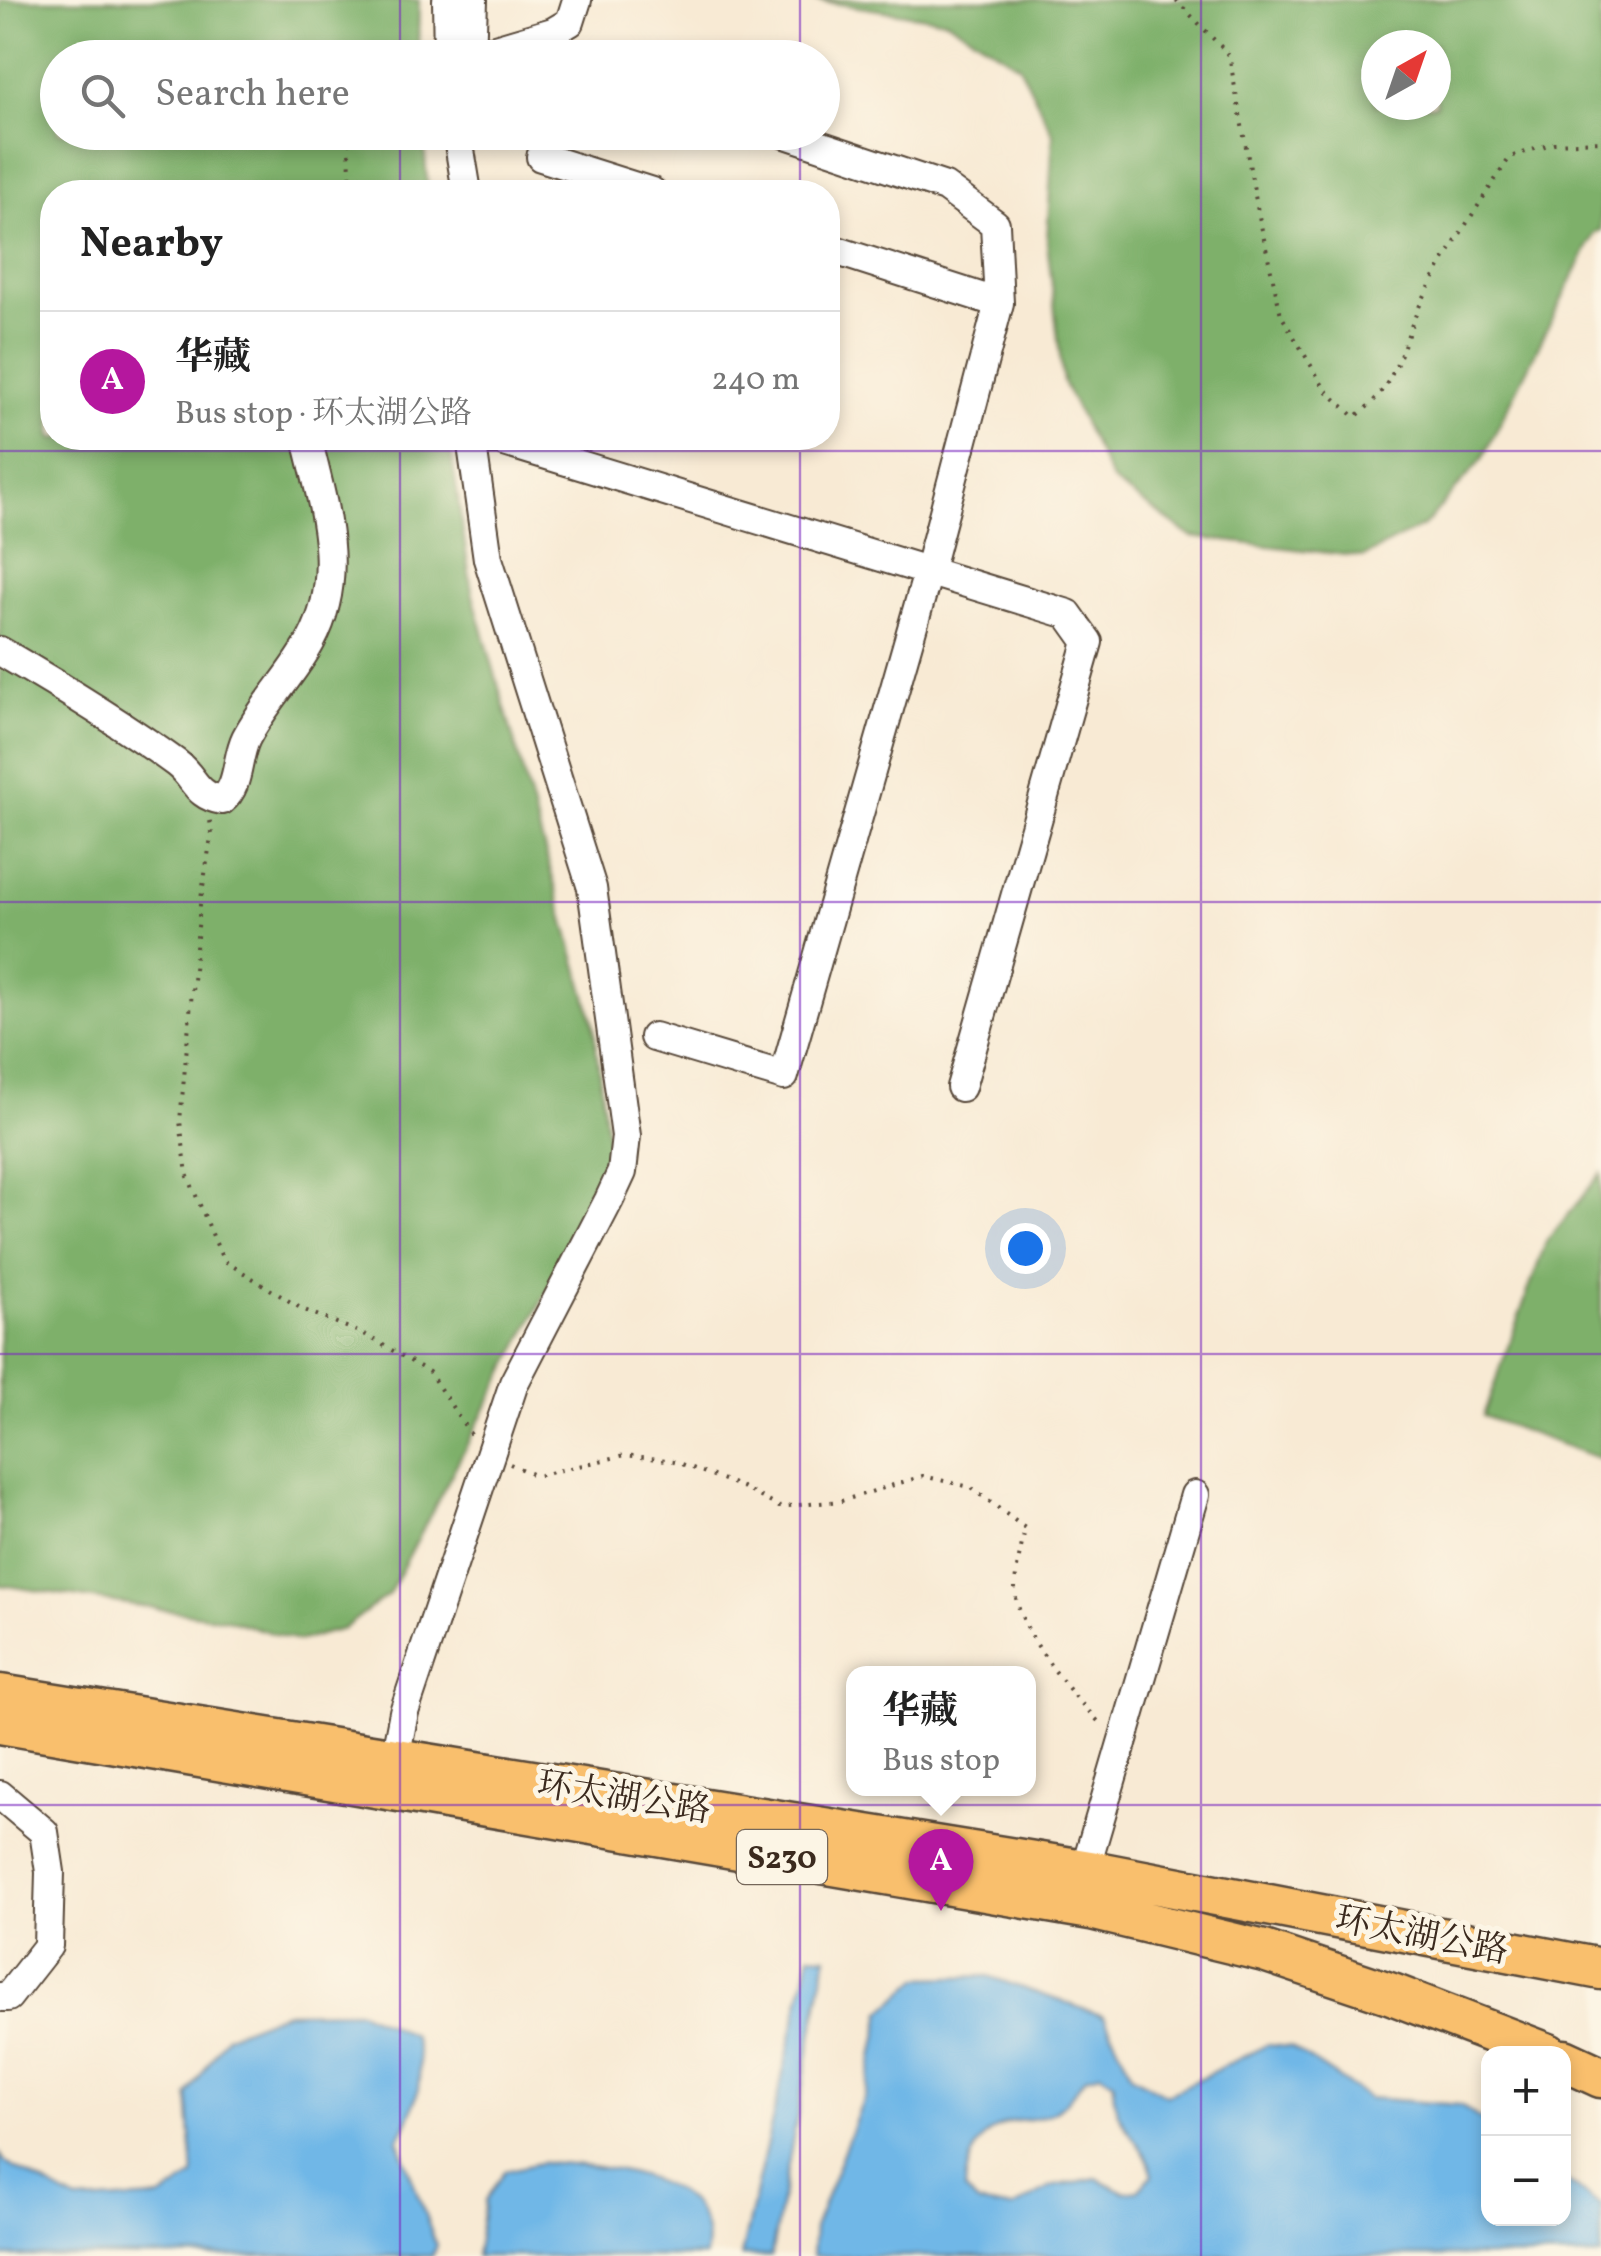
<!DOCTYPE html>
<meta charset="utf-8">
<style>
body{margin:0;font-family:Vollkorn,"Noto Serif SC",serif;background:#f2f2f2;color:#222}
.controls{position:absolute;right:30px;bottom:30px;display:grid;overflow:hidden;border-radius:20px;box-shadow:0 5px 15px #0003}
.controls button{width:90px;height:90px;display:grid;place-items:center;padding:0;border:0;border-bottom:2px solid #e0e0e0;background:#fff;color:#222;font:50px sans-serif}
.compass{position:absolute;left:1361px;top:30px;width:90px;height:90px;border-radius:50%;background:#fff;box-shadow:0 5px 15px #0003;rotate:40deg}
.you{position:absolute;left:1025px;top:1248px;width:35px;height:35px;margin:-25px;border:8px solid #fff;border-radius:50%;background:#1a73e8;box-shadow:0 0 0 15px #1a73e833}
.badge{display:grid;place-items:center;width:65px;height:65px;border-radius:50%;background:#b5179e;color:#fff;font-size:32px;font-weight:700}
.pin{position:absolute;translate:-50% -82px;filter:drop-shadow(0 2px 5px #0008)}
.pin::after{content:'';position:absolute;top:52px;width:35px;height:30px;background:inherit;clip-path:polygon(0 0,100% 0,50% 100%)}
.popup{position:absolute;left:846px;top:1666px;width:190px;height:130px;box-sizing:border-box;display:grid;place-content:center;border-radius:20px;background:#fff;filter:drop-shadow(0 2px 8px #0005);font-size:32px;white-space:nowrap;color:#767676}
.popup b{font-size:38px;color:#222}
.popup::after{content:'';position:absolute;left:50%;top:100%;margin-left:-20px;border:20px solid transparent;border-top-color:#fff}
.list{margin:0;padding:0;list-style:none}
h2{display:flex;justify-content:space-between;align-items:center;height:130px;margin:0;padding:0 40px;font-size:42px}
h2 small{font-size:32px;font-weight:400;color:#767676}
.list li{display:grid;grid-template-columns:65px 1fr auto;gap:30px;align-items:center;box-sizing:border-box;height:140px;padding:0 40px;border-top:2px solid #e0e0e0}
.list b{display:block;font-size:38px;white-space:nowrap}
.list p{margin:0;font-size:32px;white-space:nowrap;color:#767676}
.list em{font-size:32px;font-style:normal;color:#767676}
.icon{flex:none;width:55px;height:55px;fill:none;stroke:currentColor;stroke-width:2;stroke-linecap:round;stroke-linejoin:round}
.map{position:relative;flex:none;width:1601px;height:2256px;overflow:hidden}
.search{position:absolute;background:#fff;box-shadow:0 5px 15px #0003;left:40px;top:40px;width:800px;height:110px;display:flex;align-items:center;gap:25px;box-sizing:border-box;padding:0 35px;border-radius:55px;color:#767676;font-size:38px}
.panel{position:absolute;background:#fff;box-shadow:0 5px 15px #0003;left:40px;top:180px;width:800px;height:270px;border-radius:40px}
.map>svg:first-child{display:block}
.forest{fill:#7eb06b;stroke:#5c6d44;stroke-width:2.5;fill-rule:evenodd}
.water{fill:#6fb7e7;stroke:#557082;stroke-width:2.5;fill-rule:evenodd}
.lines{fill:none;stroke-linecap:round;stroke-linejoin:round}
.minor-casing{stroke:#574739;stroke-width:32}
.highway-casing{stroke:#574739;stroke-width:45}
.path{stroke:#574739;stroke-width:4;stroke-dasharray:2.5 8;stroke-linecap:butt}
.minor{stroke:#fff;stroke-width:28}
.highway{stroke:#f9bf6d;stroke-width:40}
.grid{fill:none;stroke:#7b2cbf;stroke-width:2.5;stroke-opacity:0.55}
.labels{text-anchor:middle;stroke-width:10;stroke-linejoin:round;paint-order:stroke}
.shield{fill:#fcf5e5;stroke:#75675a;stroke-width:2.5}
.shield-label{font-size:32px;font-weight:bold;fill:#3b2a1e}
.street-label{font-size:35px;fill:#3b2a1e;stroke:#fcf5e5}
</style>
<div class="map">
<svg width="1601" height="2256" viewBox="0 0 1601 2256">
<rect width="100%" height="100%" fill="#fcf5e5"/>
<filter id="ink" filterUnits="userSpaceOnUse"><feTurbulence type="fractalNoise" baseFrequency=".01" numOctaves="2"/><feDisplacementMap in="SourceGraphic" scale="20" xChannelSelector="R" yChannelSelector="G"/><feConvolveMatrix kernelMatrix="1 2 1 2 8 2 1 2 1" color-interpolation-filters="sRGB"/></filter>
<filter id="wash" filterUnits="userSpaceOnUse"><feTurbulence type="fractalNoise" baseFrequency=".0048" numOctaves="4" result="noise"/><feDisplacementMap in="SourceGraphic" scale="40" xChannelSelector="R" yChannelSelector="G"/><feGaussianBlur stdDeviation="2.25" result="paint"/><feColorMatrix in="noise" values="0 0 0 0 0 0 0 0 0 0 0 0 0 0 0 0 0 1.4 0 .05"/><feComposite in="paint" operator="in"/></filter>
<g filter="url(#wash)">
<rect width="100%" height="100%" fill="#f8ead4"/>
<path class="forest" d="M0,0h419l-1,57 -360,1v74l365,1 5,59h-376v246h397l23,154 121,429 18,148 -222,425 -46,35 -46,12 -70,-22 -227,-34z
M812,0h789v230l-6,3 -113,226 -57,66 -62,32 -171,-20 -80,-56 -49,-99 -16,-140 6,-108 -34,-69 -73,-45zM1376,45h60v60h-60z
M1601,1173v286l-118,-43 63,-174z"/>
<path class="water" d="M810,1955l17,1 -56,300h-30z
M988,1976l116,40 28,59 34,20 101,-50 24,2 77,51 92,7 28,20v93h76v-39l37,27v50h-789l2,-28 52,-135 16,-81 37,-34zM1100,2073l14,9c-5,44 30,55 39,93l-15,15 -13,2 -29,-14 -45,9 -39,22 -34,-6 -13,-13c1,-29 13,-58 43,-67 15,-4 32,-3 45,-11 14,-8 22,-22 32,-35z
M359,2011l54,25c13,38 5,70 -15,104l38,105 -4,11h-432v-102l6,9 71,39 84,-4 33,-22 -6,-81 39,-60 59,-23z
M544,2162c53,3 178,12 161,94h-229l9,-55 19,-30z"/>
</g>
<g filter="url(#ink)">
<g class="lines">
<g class="minor-casing">
<path id="minor" d="M447,0l1,58
M471,56l82,-24 17,-10 7,-22
M471,58l2,-58
M457,132l10,60
M780,132l165,55 50,37 4,79 -171,-55
M541,157l111,35
M471,441l27,-1 570,174 20,28 -127,445
M0,651c60,35 120,71 176,112 20,15 18,32 46,37 18,-14 14,-42 24,-62 18,-35 47,-63 65,-97 36,-67 12,-135 -4,-203
M654,1037l130,39 145,-507 70,-266
M395,1758l9,-46 110,-329 95,-183 13,-28 4,-36 -34,-248 -104,-329 -17,-121
M0,1795l44,37 6,40 -2,74 -40,51h-8
M1080,1886l115,-391"/>
</g>
<g class="highway-casing">
<path id="highway" d="M0,1695l1102,178 499,96
M0,1723l1091,186 173,42 128,43 156,60
M1564,2060l37,17"/>
</g>
<path class="path" d="M1176,0l53,55 29,157 23,103 44,74 30,28c46,-33 45,-74 69,-120 25,-49 56,-94 86,-140l44,-14 47,-2
M348,132l3,60
M210,821l2,10 -12,74 -20,216 7,53 36,86 79,49 64,26 63,37 42,63
M510,1464l26,12 89,-21 49,6 68,26 37,20 62,-6 82,-25 47,11 55,41c-3,19 -10,42 -10,61 1,40 59,109 87,136"/>
<use href="#minor" class="minor"/>
<use href="#highway" class="highway"/>
</g>
</g>
<path class="grid" d="M400,0v58M800,0v58M1201,0v2256M400,132v60M800,132v60M400,438v1818M800,438v1818M0,451h1601M0,902h1601M0,1354h1601M0,1805h1601"/>
<g class="labels">
<rect class="shield" x="737" y="1830" width="90" height="54" rx="8"/>
<g class="shield-label">
<text x="782" y="1868">S230</text>
</g>
<g class="street-label">
<text transform="translate(624 1796) rotate(9)" y="12">环太湖公路</text>
<text transform="translate(1422 1934) rotate(11)" y="12">环太湖公路</text>
</g>
</g>
</svg>
<div class="controls">
<button>+</button>
<button>−</button>
</div>
<svg class="compass" viewBox="-18 -18 36 36"><path d="M0-13l5 13h-10z" fill="#e53935"/><path d="M0 13l5-13h-10z" fill="#767676"/></svg>
<div class="you"></div>
<div class="pin badge" style="left:941px;top:1911px">A</div>
<div class="popup"><b>华藏</b>Bus stop</div>
<div class="search"><svg class="icon" aria-label="search" viewBox="0 0 24 24"><circle cx="10" cy="10" r="6"/><path d="M15 15l6 6"/></svg>Search here</div>
<section class="panel">
<h2>Nearby<small></small></h2>
<ul class="list">
<li><span class="badge">A</span><div><b>华藏</b><p>Bus stop · 环太湖公路</p></div><em>240 m</em></li>
</ul>
</section>
</div>
